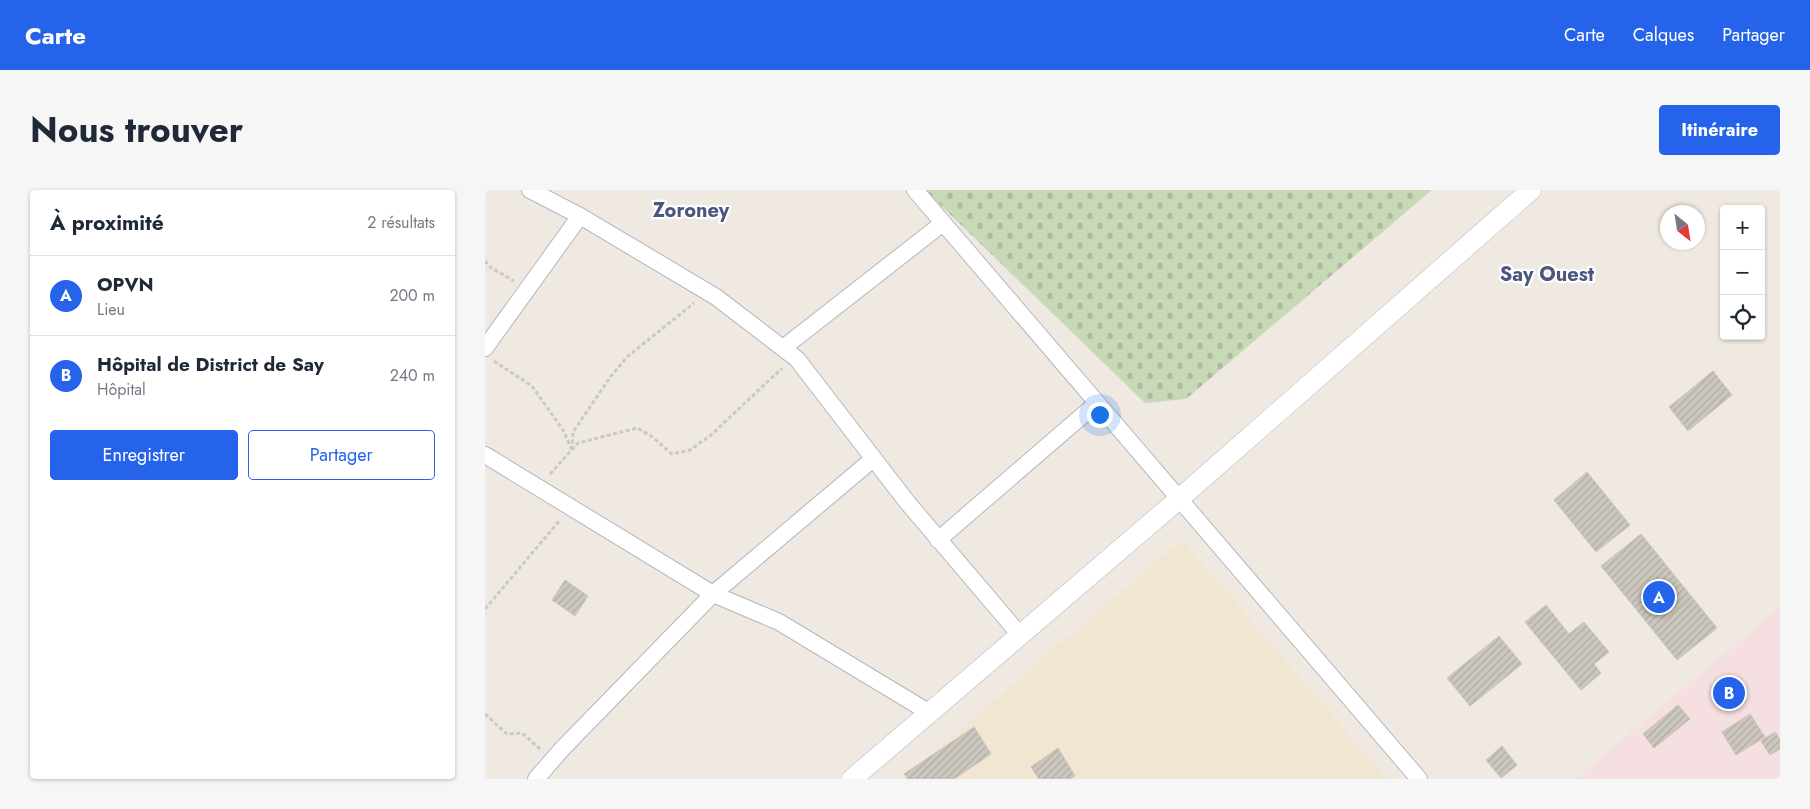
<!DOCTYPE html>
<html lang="fr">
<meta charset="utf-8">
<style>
body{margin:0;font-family:Jost,sans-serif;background:#f6f6f7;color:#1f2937}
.controls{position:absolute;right:15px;top:15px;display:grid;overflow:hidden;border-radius:5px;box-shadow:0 1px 4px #0004}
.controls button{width:45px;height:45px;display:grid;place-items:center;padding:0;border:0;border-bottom:1px solid #e0e1e3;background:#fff;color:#1f2937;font:25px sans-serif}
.compass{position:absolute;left:1175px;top:15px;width:45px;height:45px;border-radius:50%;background:#fff;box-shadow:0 1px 4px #0004;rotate:150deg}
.you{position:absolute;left:614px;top:224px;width:18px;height:18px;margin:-12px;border:4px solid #fff;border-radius:50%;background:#1a73e8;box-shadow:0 0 0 8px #1a73e833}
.badge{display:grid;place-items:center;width:32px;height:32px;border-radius:50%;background:#2563eb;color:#fff;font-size:16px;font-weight:700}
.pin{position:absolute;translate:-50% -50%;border:2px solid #fff;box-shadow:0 1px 5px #0006}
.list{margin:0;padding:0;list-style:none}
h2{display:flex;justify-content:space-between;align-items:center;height:65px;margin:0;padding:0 20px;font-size:21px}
h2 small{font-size:16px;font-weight:400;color:#747a83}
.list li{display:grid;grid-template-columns:32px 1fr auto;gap:15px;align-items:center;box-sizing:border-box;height:80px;padding:0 20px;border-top:1px solid #e0e1e3}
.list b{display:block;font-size:19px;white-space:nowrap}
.list p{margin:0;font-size:16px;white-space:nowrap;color:#747a83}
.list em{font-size:16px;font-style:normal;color:#747a83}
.actions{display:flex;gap:10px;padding:15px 20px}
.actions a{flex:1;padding:11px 0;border:1px solid #2563eb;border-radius:5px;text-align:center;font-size:18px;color:#2563eb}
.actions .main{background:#2563eb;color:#fff}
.icon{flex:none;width:28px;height:28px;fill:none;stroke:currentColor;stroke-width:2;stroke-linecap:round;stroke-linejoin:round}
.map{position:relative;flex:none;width:1295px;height:589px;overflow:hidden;border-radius:5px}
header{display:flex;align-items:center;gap:30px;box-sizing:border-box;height:70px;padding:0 25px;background:#2563eb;color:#fff}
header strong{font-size:24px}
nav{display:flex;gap:28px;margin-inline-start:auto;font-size:18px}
.intro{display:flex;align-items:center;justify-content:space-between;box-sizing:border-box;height:120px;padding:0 30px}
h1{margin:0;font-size:35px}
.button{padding:12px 22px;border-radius:5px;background:#2563eb;color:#fff;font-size:18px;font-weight:700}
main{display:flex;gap:30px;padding:0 30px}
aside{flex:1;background:#fff;border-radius:5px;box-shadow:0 1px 4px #0004}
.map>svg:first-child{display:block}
.education{fill:#f0e6d1}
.medical{fill:#f5dfe0}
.cemetery{fill:url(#cemetery-stones)}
.building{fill:url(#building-hatch);stroke:#cbc5ba}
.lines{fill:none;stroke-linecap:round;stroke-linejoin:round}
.minor-casing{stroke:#b4b7c1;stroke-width:18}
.tertiary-casing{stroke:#b4b7c1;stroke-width:21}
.path{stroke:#c9c9c9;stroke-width:3;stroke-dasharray:4 2.5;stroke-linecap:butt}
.minor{stroke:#fff;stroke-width:16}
.tertiary{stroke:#fff;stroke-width:20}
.labels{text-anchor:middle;stroke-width:4.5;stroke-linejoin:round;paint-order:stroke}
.quarter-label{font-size:20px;font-weight:bold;fill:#4d5680;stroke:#fff}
</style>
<header>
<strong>Carte</strong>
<nav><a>Carte</a><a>Calques</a><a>Partager</a></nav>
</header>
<div class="intro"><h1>Nous trouver</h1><a class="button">Itinéraire</a></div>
<main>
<aside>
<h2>À proximité<small>2 résultats</small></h2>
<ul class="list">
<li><span class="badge">A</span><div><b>OPVN</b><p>Lieu</p></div><em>200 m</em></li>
<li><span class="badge">B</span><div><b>Hôpital de District de Say</b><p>Hôpital</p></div><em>240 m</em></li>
</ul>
<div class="actions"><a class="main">Enregistrer</a><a>Partager</a></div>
</aside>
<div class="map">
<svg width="1295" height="589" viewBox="0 0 1295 589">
<defs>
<pattern id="cemetery-stones" width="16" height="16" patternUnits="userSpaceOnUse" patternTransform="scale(1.25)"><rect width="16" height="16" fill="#c8d9b8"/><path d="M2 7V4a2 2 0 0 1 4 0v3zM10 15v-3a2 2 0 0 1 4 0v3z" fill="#acbb9e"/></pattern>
<pattern id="building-hatch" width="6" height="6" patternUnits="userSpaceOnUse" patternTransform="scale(1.25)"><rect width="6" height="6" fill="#cbc7bf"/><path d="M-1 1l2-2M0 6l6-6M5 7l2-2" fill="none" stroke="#afaba4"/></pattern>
</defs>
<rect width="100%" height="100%" fill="#efe9e1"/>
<path class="education" d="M697,350l205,239h-483l132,-115z"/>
<path class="medical" d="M1295,417v172h-204z"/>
<path class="cemetery" d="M440,0h507l-246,209 -41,4z"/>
<path class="building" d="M1228,181l19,24 -44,36 -19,-24z
M1102,282l43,53 -34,27 -42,-52z
M1156,344l76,94 -40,32 -76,-94z
M80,390l23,16 -13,20 -23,-16z
M1061,415l23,29 15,-12 25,30 -15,12 7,9 -20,17 -56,-68z
M1014,446l23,28 -52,42 -23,-28z
M1193,515l12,14 -36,29 -11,-14z
M1265,524l15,23 -29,18 -14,-23z
M489,537l17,27 -37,25h-46l-4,-5z
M1290,542l5,7v10l-10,6 -9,-14z
M1017,556l15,19 -16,13 -15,-18z
M573,558l17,28 -5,3h-31l-8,-12z"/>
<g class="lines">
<g class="minor-casing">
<path id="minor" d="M45,0l50,26 136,81 81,62 110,143 113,133
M430,0l504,589
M0,158l95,-132
M298,158l160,-125
M0,265l228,139 66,28 151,91
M453,350l159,-137
M51,589l26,-30 151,-155 160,-135"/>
</g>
<g class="tertiary-casing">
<path id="tertiary" d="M367,589l327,-280 352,-309"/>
</g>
<path class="path" d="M0,71l5,6 24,14
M9,171l38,25 31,44 9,20
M87,260l1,-18 38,-56 16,-19 67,-54
M65,284l28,-31 59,-15 14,8 21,18 18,-4 21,-15 71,-67
M0,419l75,-89
M0,524l22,20 15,-1 19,17"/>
<use href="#minor" class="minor"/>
<use href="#tertiary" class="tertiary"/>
</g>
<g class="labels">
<g class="quarter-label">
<text x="206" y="27">Zoroney</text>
<text x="1062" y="91">Say Ouest</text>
</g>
</g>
</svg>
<div class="controls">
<button>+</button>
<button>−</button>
<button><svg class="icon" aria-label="locate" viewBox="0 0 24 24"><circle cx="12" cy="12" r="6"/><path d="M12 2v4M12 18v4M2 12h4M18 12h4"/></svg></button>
</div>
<svg class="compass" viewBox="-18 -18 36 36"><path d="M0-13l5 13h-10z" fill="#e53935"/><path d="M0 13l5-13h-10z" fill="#747a83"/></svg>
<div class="you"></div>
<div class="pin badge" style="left:1174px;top:407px">A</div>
<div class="pin badge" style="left:1244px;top:503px">B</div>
</div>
</main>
